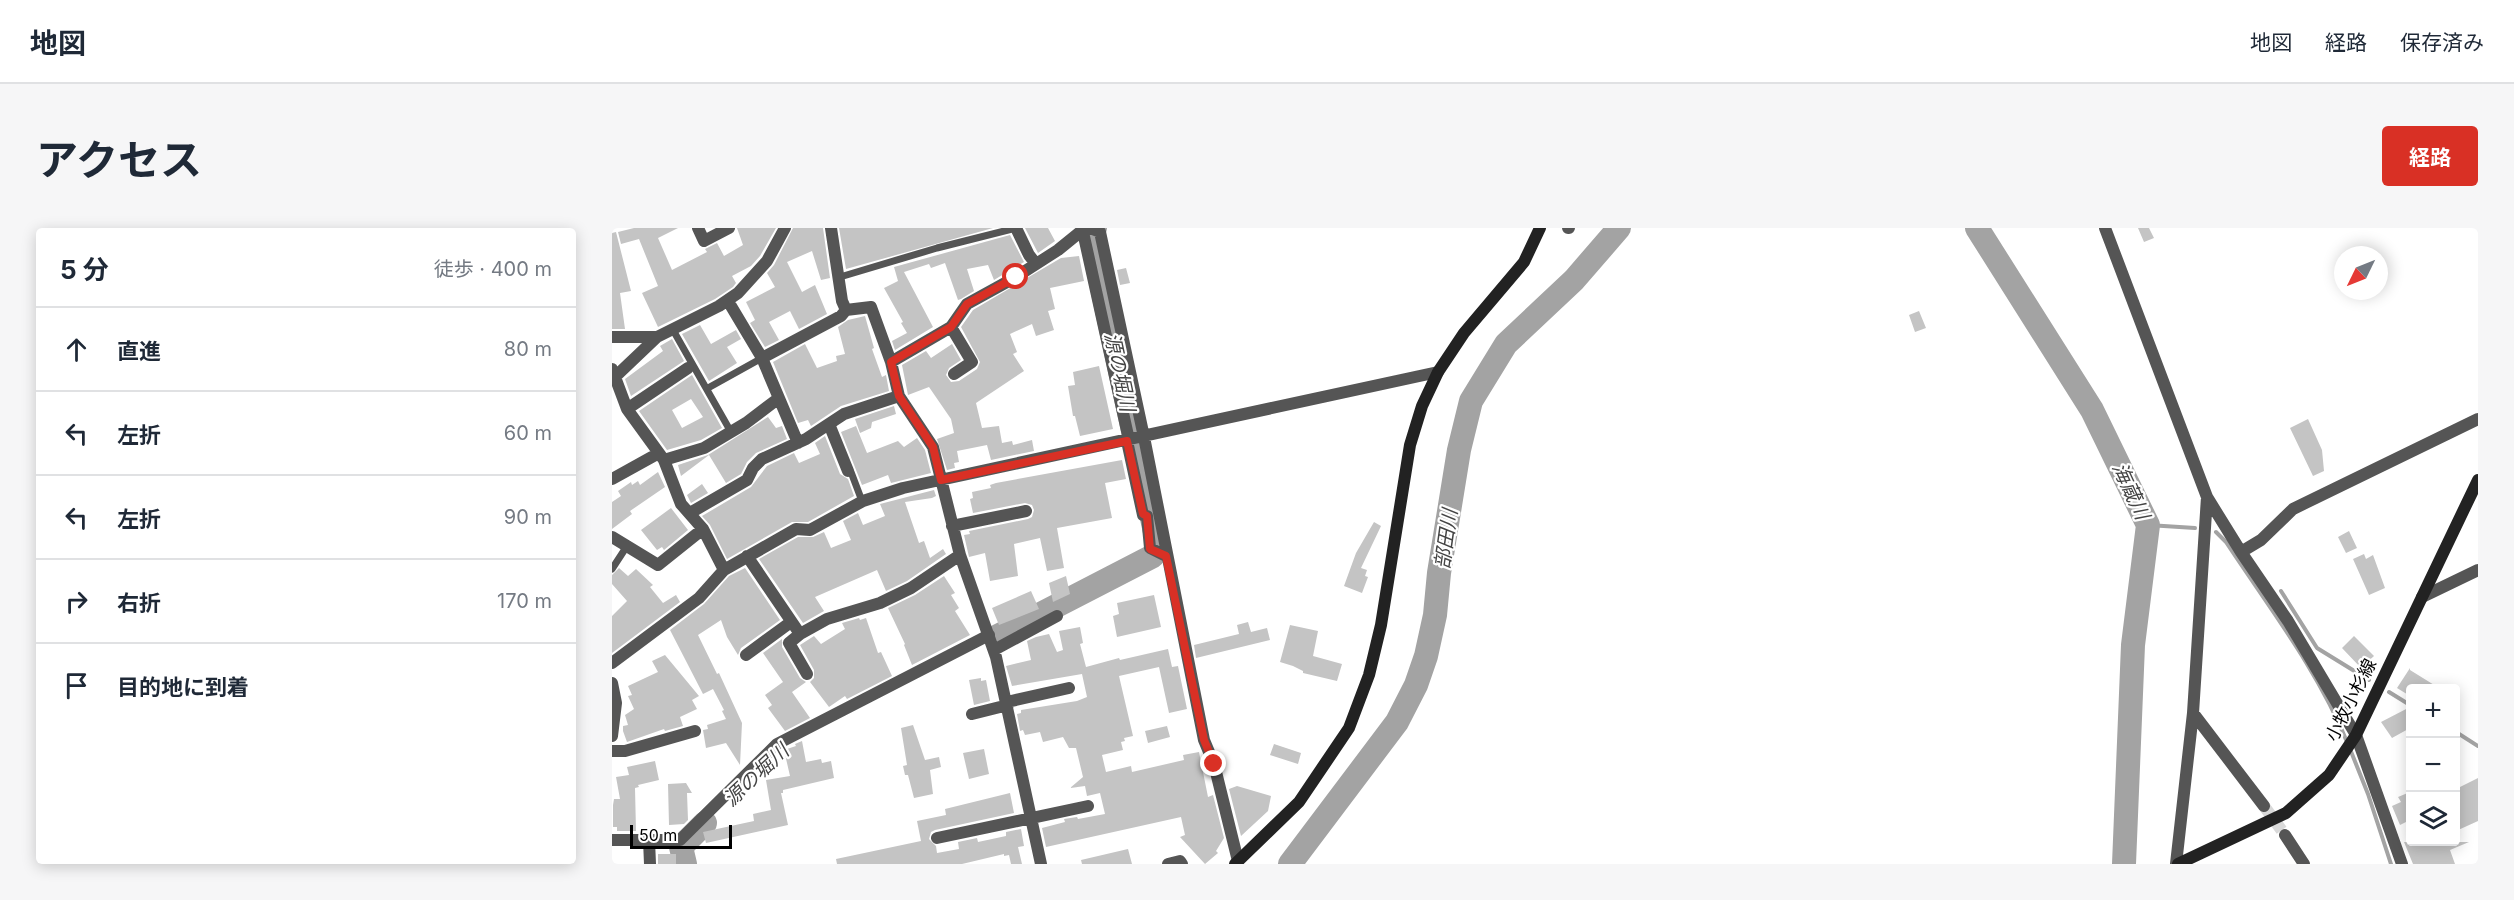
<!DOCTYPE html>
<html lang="ja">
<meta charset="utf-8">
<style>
body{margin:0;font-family:Inter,"Noto Sans JP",sans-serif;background:#f6f6f7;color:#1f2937}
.controls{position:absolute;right:18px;bottom:18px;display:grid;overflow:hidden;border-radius:6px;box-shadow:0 3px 15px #0003}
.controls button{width:54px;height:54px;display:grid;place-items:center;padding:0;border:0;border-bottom:2px solid #e0e1e3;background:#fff;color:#1f2937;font:30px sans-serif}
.compass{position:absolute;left:1722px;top:18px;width:54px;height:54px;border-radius:50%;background:#fff;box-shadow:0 3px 15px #0003;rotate:227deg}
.scale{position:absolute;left:18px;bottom:15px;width:102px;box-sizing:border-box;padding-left:6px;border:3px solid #000;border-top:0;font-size:16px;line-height:21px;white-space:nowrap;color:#000;-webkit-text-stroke:4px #fff;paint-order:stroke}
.stop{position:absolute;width:18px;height:18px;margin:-14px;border:4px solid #d93025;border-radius:50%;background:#fff}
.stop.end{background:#d93025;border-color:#fff;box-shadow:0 2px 6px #0008}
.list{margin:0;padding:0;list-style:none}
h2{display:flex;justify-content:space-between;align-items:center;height:78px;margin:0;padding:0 24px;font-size:26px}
h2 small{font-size:20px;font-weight:400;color:#747a83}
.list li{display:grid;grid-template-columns:39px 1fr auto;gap:18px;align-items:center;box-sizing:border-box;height:84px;padding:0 24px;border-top:2px solid #e0e1e3}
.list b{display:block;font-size:22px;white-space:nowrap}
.list em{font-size:20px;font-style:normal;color:#747a83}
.icon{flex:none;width:33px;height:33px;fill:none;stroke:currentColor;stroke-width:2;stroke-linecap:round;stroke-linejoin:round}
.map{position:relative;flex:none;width:1866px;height:636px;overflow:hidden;border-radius:6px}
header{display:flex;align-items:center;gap:36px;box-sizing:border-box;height:84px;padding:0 30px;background:#fff;border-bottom:2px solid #e0e1e3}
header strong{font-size:28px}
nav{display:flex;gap:33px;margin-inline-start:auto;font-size:21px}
.intro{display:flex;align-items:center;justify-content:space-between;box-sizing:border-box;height:144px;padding:0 36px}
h1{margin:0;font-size:42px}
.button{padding:15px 27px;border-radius:6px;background:#d93025;color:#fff;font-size:21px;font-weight:700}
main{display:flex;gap:36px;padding:0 36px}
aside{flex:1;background:#fff;border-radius:6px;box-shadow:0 3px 15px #0003}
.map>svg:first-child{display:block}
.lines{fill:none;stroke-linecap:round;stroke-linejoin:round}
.stream{stroke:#a3a3a3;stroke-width:4}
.river{stroke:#a3a3a3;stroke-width:24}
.building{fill:#c4c4c4;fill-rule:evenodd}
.street-tunnel{stroke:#d9d9d9;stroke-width:12;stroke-dasharray:12 6;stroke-linecap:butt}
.lane{stroke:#555;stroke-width:7}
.street{stroke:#555;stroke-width:12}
.secondary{stroke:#222;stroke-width:12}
.route{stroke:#d93025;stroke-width:8}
.labels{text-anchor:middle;stroke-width:4.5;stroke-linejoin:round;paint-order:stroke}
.street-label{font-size:18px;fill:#000;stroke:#fff}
.water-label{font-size:20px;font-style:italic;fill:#444;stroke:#fff}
</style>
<header>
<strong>地図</strong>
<nav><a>地図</a><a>経路</a><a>保存済み</a></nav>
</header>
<div class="intro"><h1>アクセス</h1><a class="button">経路</a></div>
<main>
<aside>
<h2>5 分<small>徒歩 · 400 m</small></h2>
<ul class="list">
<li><svg class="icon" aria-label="ahead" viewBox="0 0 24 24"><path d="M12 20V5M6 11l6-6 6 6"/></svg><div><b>直進</b></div><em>80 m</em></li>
<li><svg class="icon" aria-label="left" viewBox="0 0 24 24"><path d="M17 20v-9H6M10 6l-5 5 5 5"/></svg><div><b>左折</b></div><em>60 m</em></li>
<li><svg class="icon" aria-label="left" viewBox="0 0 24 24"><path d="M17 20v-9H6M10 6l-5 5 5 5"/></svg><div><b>左折</b></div><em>90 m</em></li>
<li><svg class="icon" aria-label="right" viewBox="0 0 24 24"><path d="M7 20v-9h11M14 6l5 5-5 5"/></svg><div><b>右折</b></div><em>170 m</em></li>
<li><svg class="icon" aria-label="arrive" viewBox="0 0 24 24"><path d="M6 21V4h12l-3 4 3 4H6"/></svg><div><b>目的地に到着</b></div></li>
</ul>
</aside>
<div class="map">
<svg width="1866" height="636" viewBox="0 0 1866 636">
<rect width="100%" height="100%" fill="#fff"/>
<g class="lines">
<path class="stream" d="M1536,297l47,3
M1604,304l10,10c42,64 92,128 121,200
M1669,363l36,57 52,32
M1777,464l21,13
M1844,504l22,14
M1738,521l18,45 23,70"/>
<path class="river" d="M1365,0l115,182 56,115 -15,120 -9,219
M386,408l155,-80 5,-10 -67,-309 4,-9
M73,636l-4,-17 24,-24
M678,636l107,-142 19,-37 10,-29 9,-41 4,-42 20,-123 12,-49 35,-57 68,-64 45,-52"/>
</g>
<path class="building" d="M22,0h44l-20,10 14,32 35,-18 -2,-3 12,-6 7,13 19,-11 -6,-17h39l-16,28 -9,10 -19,10 4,7 -3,4 -18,12 -57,28 -16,-34 16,-7 -19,-47 -18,5 -3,-12z
M181,0h30l7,50 -9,2 -9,-29 -25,11 15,30 13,-7 12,29 -28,15 -9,-18 -21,11 10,18 -14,7 -15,-24 5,-3 -9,-18 29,-15 -8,-14 7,-8z
M227,0h154l-147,41z
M413,0h23l7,13 -17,12z
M1526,0h11l5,10 -10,4z
M4,4l15,59 -11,2 5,36h-13v-96z
M398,7l14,27 -30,18 -6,-15 -21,4 7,22 -13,8 -3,1 -13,-37 -14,5 -2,-4 -25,8 29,55 -38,23 -3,-9 15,-8 -6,-10 2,-1 -19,-34 14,-7 -4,-14z
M467,28l5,25 -34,7 5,21 -7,2 6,19 -18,6 -4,-12 -22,10 7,18 -4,2 11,17 -48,32 6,25 17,-2 3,17 10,-2 1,4 19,-5 2,11 -43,9 -4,-15 -30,6 2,11 -5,1 1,5 -8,2 -10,-31 17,-6 -3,-14 -22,-32 -21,8 -6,-30 24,-14 5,7 21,-14 9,16 -12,8 -3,7 5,7 8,-1 18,-12 3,-7 -19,-35 12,-17 88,-52z
M514,40l4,15 -10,2 -3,-15z
M1307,83l7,17 -11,4 -6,-17z
M253,88l9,32 -2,1 10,28 4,-2 3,16 -48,15 -30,20 -3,-6 -10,3 -25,-61 32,-18 12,24 20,-7 -1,-5 9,-2 -7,-27 10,-7z
M88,97l11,19 25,-14 5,9 -14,8 10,16 -28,18 -27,-47z
M60,111l12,22 -53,35 -6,-17 38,-28 -3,-5z
M487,138l14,63 -33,7 -5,-20h-2l-5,-30 7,-1 -2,-13z
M80,147l30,53 -21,12 -34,10 -28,-39zM79,171l12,18 -21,11 -10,-18z
M282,178l2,8 -24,8 -1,6 -11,5 -5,-14z
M156,189l8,11 6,-2 5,13 -31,14 -9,9 -6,12 -15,9 -17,-28 -28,21 -3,-11 30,-10z
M1696,191l14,31 2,21 -11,5 -23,-48z
M244,198l11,27 31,-12 6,6 13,-9 8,12 6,23 -40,10 -3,-8 -26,10 -21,-53z
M213,208l15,38 8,5 6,17 -46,26h-16l-65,37 -17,-34 -8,-9 49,-29 16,-21 27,-13 5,10 21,-9 -5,-11z
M510,232l4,19 -21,4 7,35 -55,10 7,40 -17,3 -7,-33 -26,6 4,32 -28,5 -5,-28 -16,4 -5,-22 6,-1 -1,-3 59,-12 4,-2 2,-7 -2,-5 -7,-2 -52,10 -3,-14 3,-1 -1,-6 19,-4 -1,-3 6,-2z
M46,244l7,15 -35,24 2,3 -20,15v-27l9,-6 -3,-5 13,-9 1,3 6,-4 2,4z
M90,256l6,9 -17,10 -4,-8z
M322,262l2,6 -4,2 -27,4 14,41 5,-2 6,17 13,-9 3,5 -39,27 -21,10 -9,-21 -62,27 9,14 -21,12 -44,-64 39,-22h15l11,-5 7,16 20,-8 -8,-19 15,-8 5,12 22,-9 -5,-12z
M59,280l17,22 -24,20 -2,-3 -5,3 -16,-20z
M762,294l7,4 -20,42 6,2 -2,6 3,1 -6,16 -18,-7 12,-33z
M1737,303l8,17 -11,5 -8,-16z
M1752,326l2,5 7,-4 12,33 -16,7 -16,-36z
M7,340l9,8 8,-7 17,16 -3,2 13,16 13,-8 4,7 -68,51v-37l15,-15 -15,-17v-9z
M133,340l35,52 -39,28 -3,7 -11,-18 -6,-17 -23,15 19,39 2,-1 23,50 -2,42 -14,-22 -20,5 -3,-18 5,-1 -1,-4 19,-6 -4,-8 2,-1 -11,-21 -10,5 -33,-64 34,-26 25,-28z
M332,348l11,17 -4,2 8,13 -4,3 15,24 -58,30 -8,-20 1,-1 -17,-36 27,-13z
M454,348l4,18 -17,8 -4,-19z
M419,363l8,18 -40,16 -7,-17z
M542,367l7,32 -44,10 -4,-21 6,-2 -2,-11z
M247,390l1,2 6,-2 12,35 3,-1 11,24 -45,23 -2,-3 -16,11 -19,-25 4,-4v-8l-14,-25 14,-9 7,8 24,-15 -3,-6z
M636,394l3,10 16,-4 3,12 -74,18 -2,-13 45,-11 -2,-9z
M678,397l28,6 -5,25 29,8 -5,17 -34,-8v-2l-10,-5 -13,-4z
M468,399l3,16 -3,1 6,23 33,-9 1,2 48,-11 4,18 6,-1 9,43 -18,4 -10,-46 -40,9 14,60 -9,2 1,3 -4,1 2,8 -21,5 4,17 25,-6 1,6 52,-12 -1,-5 16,-3 9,45 5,-2 11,43 -8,13 2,2 -13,11 -25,-27 5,-2 -4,-18 -135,30 -4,-19 23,-6 -1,-3 13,-2 1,2 27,-5 -5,-21 -13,3 -2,-10 -15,2 13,-11 -7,-29h-7l-6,-11 -20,5 -3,-10 -15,3 -2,-5 -3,1 -3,-17 4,-1v-3l56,-9 10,-4 -5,-23 -70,12 -6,-20 25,-6 -4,-19 9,-4 13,-3 8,18 6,-2 -4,-19z
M1742,408l20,20 -13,12 -19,-20z
M170,411v8l18,31 6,4 -14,10 18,26 -25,13 -17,-23 4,-3 -7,-10 18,-13 -20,-29z
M53,427l34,41 -7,4 5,9 -17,8 3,9 -18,5 -1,-2 -37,13 -4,-11v-5l5,-1 -3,-10 9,-6 -6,-13 4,-1 -4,-9 30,-14 -6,-11z
M1798,440v2l29,18h-29v8l-13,-8z
M369,450v3l5,-1 4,21 -16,4 -5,-25z
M1798,479v21l-18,10 -11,-16z
M301,497l12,35 14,-3 2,10 -11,3 3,24 -19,4 -6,-23h-3l-2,-9 4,-1 -6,-37z
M555,498l3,11 -22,6 -3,-12z
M190,513l4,21 15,-3 1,4 9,-2 3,17 -51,12v3h-2l7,32 -82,18 -3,-11 51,-11 -1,-7 18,-4 -5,-30 24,-4 -6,-26 12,-4 -1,-2z
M662,516l27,9 -3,11 -28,-9z
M372,521l5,25 -20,5 -6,-26z
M43,533l4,19 -21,5 1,2 -4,1 1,43h-19v-4h-4v-22l1,-6h6l-4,-22 13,-2 -2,-8z
M1866,550v43l-22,10v-42z
M74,555l6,10h-5l1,27 -4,4 -15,1 -1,-41z
M625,558l34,10 -3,15 -27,25 -12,-47z
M1798,564v34l-2,-5 -8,4 -8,-19 9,-4 -3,-5z
M398,565l4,20 -79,17 -4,2 -2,7 7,7 1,7 22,-4 -1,-7 19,-4 1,4 28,-6v-4l15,-3 3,17 -6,1 4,17h-11l-2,-9 -5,1v-2l-42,10h-125l-1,-5 85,-18 -4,-20 29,-6 -1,-6z
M1792,614h65l-19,8 5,14h-42z
M516,621l4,15h-50l-1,-4z
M46,626h18v10h-18z"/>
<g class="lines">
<path class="street-tunnel" d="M1652,578l21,29"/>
<path class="lane" d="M228,49l97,-29 79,-20
M61,102l58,102
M96,160l54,-30
M236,243l3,1 11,29
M0,341l15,-23"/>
<path class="street" d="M86,0l6,13 25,-13
M219,0l11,73 4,9
M404,0l13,27 7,9
M478,0l10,4 44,205 60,303 10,24 24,97
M956,0h1
M1493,0l102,269 34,55 20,-12 32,-31 185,-90
M471,4l46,208
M116,73l34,57 36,85
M339,99l21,35 -18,12
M0,109h45
M150,130l79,-42 5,-6 25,-3 20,55 8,34 34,51 27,108 36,102 45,207
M279,134l60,-35 16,-23 49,-27 42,-27 27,-22
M0,141l15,40 37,51 17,44 22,25 21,41
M3,149l42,-40 62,-31 19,-13 29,-32 18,-33
M15,181l61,-41
M217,196l19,47
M515,213l16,74 4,1 3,32 16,8
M52,232l40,-12 42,-25 33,-25
M0,251l47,-26
M78,285l57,-33 6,-12 9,-9 44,-20 38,-25 55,-18
M340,298l74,-15
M0,309l46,28 45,-36
M1629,324l47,69 68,114 46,129
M135,328l53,78 27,-15 53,-16 31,-15 49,-33
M1810,369l56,-27
M188,406l-11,9 18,31
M382,422l63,-34
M134,427l45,-33
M0,435l87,-65 25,-28 72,-41 14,1 53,-29 40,-13 535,-116
M0,455l4,20 -4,33
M395,474l62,-14
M1581,485l71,93
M360,486l36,-9
M0,523h13l70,-20
M1673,607l19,29
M325,610l151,-32
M0,612h68l97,-96 212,-109
M37,612l1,24
M556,636l12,-3 2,3
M1564,636l17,-151 14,-216"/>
<path class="secondary" d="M623,636l64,-62 50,-74 20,-53 12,-50 29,-180 12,-39 16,-34 26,-39 60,-71 16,-34
M1566,636l108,-51 43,-38 27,-40 122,-255"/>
</g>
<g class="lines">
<path class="route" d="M404,49l-49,27 -16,23 -60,35 8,34 34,51 8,33 186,-39 16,73 4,2 3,33 16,7 38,184 10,24"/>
</g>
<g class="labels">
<g class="street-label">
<text transform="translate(1739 472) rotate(-63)" y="6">小牧小杉線</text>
</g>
<g class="water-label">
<text transform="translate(508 144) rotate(78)" y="7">源の堀川</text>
<text transform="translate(1519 263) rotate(65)" y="7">海蔵川</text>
<text transform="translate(834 311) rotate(-82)" y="7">部田川</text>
<text transform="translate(144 547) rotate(-43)" y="7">源の堀川</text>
</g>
</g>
</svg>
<div class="controls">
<button>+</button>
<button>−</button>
<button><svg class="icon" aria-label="layers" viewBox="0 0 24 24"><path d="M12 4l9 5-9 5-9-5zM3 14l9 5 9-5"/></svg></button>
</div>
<svg class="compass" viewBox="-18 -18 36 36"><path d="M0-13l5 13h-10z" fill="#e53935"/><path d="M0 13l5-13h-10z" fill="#747a83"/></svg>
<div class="scale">50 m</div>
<div class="stop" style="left:404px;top:49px"></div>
<div class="stop end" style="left:602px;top:536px"></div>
</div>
</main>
